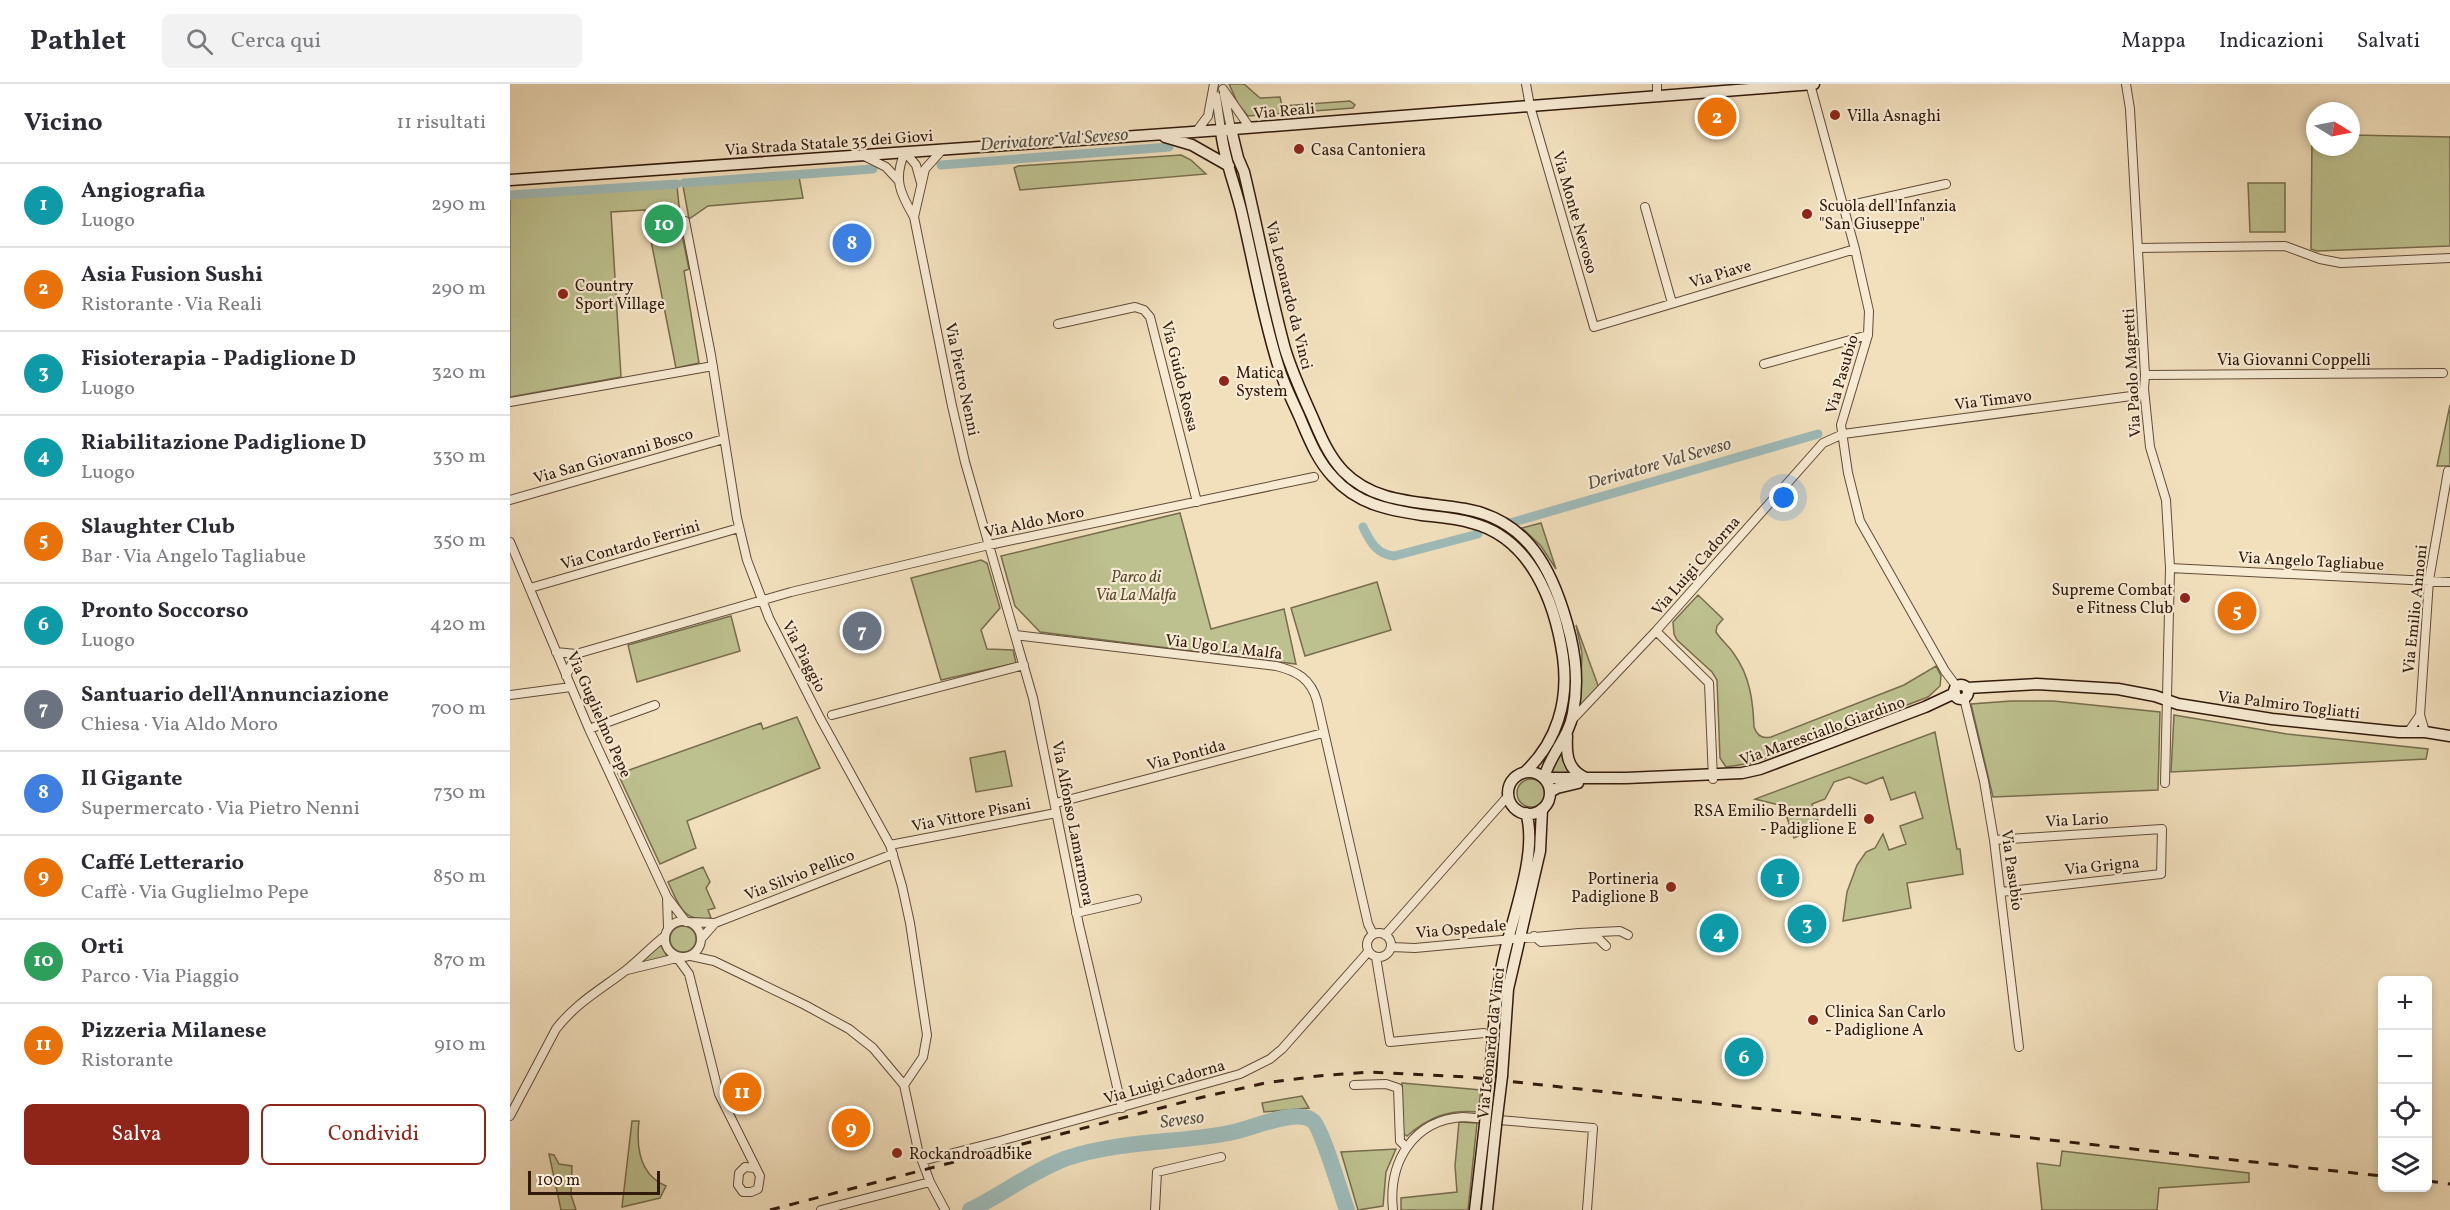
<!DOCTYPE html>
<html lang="it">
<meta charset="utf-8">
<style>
body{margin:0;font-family:Vollkorn,serif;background:#f2f2f3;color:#2b2b33}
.controls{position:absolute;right:18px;bottom:18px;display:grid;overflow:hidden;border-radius:9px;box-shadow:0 3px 9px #0003}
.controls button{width:54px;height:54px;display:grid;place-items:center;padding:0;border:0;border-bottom:2px solid #e1e1e2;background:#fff;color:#2b2b33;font:30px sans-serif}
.compass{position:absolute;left:1796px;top:18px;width:54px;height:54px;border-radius:50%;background:#fff;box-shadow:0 3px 9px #0003;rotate:100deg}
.scale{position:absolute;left:18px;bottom:15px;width:132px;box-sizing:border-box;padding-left:6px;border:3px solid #31190c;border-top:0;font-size:16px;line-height:21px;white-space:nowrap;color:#31190c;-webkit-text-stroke:4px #f7ebd4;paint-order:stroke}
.you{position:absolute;left:1274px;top:414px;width:21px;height:21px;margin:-15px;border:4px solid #fff;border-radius:50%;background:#1a73e8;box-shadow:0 0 0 9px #1a73e833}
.badge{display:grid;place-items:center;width:39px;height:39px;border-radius:50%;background:#8f2418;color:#fff;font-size:20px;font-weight:700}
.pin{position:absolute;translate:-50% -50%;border:3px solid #fff;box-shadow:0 2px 6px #0006}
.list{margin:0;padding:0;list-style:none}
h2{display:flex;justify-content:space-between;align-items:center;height:78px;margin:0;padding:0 24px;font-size:26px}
h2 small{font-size:20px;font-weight:400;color:#7c7c81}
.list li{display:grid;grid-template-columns:39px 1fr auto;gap:18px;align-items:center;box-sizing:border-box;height:84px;padding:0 24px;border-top:2px solid #e1e1e2}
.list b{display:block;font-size:22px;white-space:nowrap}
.list p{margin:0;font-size:20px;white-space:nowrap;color:#7c7c81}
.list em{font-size:20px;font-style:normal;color:#7c7c81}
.actions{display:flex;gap:12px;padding:18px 24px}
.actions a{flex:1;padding:14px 0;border:2px solid #8f2418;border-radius:9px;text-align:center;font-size:21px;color:#8f2418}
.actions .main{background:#8f2418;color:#fff}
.icon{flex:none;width:33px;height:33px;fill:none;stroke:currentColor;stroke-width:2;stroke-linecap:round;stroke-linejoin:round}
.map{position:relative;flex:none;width:1940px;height:1126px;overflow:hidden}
header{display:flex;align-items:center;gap:36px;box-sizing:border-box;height:84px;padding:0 30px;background:#fff;border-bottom:2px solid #e1e1e2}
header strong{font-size:28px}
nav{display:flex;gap:33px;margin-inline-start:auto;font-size:21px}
.search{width:420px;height:54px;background:#f2f2f3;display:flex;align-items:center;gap:15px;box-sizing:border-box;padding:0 21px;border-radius:9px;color:#7c7c81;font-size:22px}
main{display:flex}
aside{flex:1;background:#fff}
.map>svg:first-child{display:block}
.green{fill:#bdc18f;stroke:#776d4e;stroke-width:1.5}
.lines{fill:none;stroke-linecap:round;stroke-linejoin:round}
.canal{stroke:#9ebbb9;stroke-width:9}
.river{stroke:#9ebbb9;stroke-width:16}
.street-casing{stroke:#614b38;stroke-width:10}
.secondary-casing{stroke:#31190c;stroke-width:13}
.street{stroke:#f7ebd4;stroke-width:8}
.secondary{stroke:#f7ebd4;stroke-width:10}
.rail{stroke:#31190c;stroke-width:3;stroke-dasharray:10 10;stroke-linecap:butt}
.secondary-bridge-casing{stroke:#31190c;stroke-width:13;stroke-linecap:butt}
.secondary-bridge{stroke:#f7ebd4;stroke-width:10}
.poi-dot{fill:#8f2418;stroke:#f7ebd4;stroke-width:2}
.labels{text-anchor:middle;stroke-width:4.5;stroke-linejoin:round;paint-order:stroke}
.street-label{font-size:16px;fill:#31190c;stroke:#f7ebd4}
.poi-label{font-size:16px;fill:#31190c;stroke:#f7ebd4;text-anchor:start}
.park-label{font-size:16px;font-style:italic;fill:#5b4b33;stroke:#f7ebd4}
.water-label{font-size:18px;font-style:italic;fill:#575249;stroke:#f7ebd4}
</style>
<header>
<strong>Pathlet</strong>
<div class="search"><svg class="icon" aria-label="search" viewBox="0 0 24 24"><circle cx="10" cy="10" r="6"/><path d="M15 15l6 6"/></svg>Cerca qui</div>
<nav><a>Mappa</a><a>Indicazioni</a><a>Salvati</a></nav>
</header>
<main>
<aside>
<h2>Vicino<small>11 risultati</small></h2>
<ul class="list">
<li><span class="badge" style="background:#0f9aa8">1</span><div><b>Angiografia</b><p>Luogo</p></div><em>290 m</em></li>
<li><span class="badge" style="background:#e8710a">2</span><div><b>Asia Fusion Sushi</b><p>Ristorante · Via Reali</p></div><em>290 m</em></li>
<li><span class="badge" style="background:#0f9aa8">3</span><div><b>Fisioterapia - Padiglione D</b><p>Luogo</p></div><em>320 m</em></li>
<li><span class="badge" style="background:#0f9aa8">4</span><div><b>Riabilitazione Padiglione D</b><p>Luogo</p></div><em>330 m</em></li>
<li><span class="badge" style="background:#e8710a">5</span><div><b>Slaughter Club</b><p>Bar · Via Angelo Tagliabue</p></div><em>350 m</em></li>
<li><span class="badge" style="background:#0f9aa8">6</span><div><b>Pronto Soccorso</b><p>Luogo</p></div><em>420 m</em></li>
<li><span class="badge" style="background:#6b7280">7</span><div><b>Santuario dell'Annunciazione</b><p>Chiesa · Via Aldo Moro</p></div><em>700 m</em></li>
<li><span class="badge" style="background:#3f7fe0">8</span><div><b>Il Gigante</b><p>Supermercato · Via Pietro Nenni</p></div><em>730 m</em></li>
<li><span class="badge" style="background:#e8710a">9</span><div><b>Caffé Letterario</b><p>Caffè · Via Guglielmo Pepe</p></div><em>850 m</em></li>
<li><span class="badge" style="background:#2e9e5b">10</span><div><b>Orti</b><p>Parco · Via Piaggio</p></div><em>870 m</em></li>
<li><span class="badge" style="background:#e8710a">11</span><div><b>Pizzeria Milanese</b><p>Ristorante</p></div><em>910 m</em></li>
</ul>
<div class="actions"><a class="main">Salva</a><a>Condividi</a></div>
</aside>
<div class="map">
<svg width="1940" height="1126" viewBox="0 0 1940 1126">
<rect width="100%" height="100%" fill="#f2e0bd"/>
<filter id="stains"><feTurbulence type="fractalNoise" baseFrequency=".00333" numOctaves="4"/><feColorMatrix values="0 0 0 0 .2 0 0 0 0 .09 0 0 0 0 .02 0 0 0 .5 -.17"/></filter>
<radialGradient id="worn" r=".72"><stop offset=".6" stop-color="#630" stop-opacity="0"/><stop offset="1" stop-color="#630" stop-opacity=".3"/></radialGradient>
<path class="green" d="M719,0h15l16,14 20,-1 2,9 68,-5 5,4 -2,3 -105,8 -10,-12z
M1802,51h3v12h36v-12l99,2v109l-133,5 -6,-2z
M671,71l10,5 15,14 -186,16 -6,-22 4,-2z
M289,93l4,21 -95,8 -19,13 -6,-33z
M1738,99h37v49h-35z
M167,102l5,49 7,34 -5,2 15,92 -23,5 -31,-158 -34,2 10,165 -111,20v-200z
M1940,321v61h-13z
M670,429l31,116 73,-20 12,55 -256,-32 -25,-26 -14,-50z
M1031,439l15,46 -15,-23 -19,-18z
M471,476l6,3 13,45 -19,22 6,19 26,1 3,13 -75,17 -30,-102z
M867,498l14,48 -86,26 -14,-48z
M1188,511l25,24 -6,7 -1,6c5,8 13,14 18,22 16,22 19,47 20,73 3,9 9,12 17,10l133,-52 32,-19 5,10 -1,10 -12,11 -156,59 -20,7 -26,4 -6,-9 -3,-78 -5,-8 -35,-32 -3,-6 -1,-12z
M221,532l9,35 -103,31 -9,-37z
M1066,541l23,63 -16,17 -3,-1 2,-51z
M1501,617h42l107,11 -2,78 -165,7 -22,-93z
M1664,631l113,19 141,15 -2,10 -255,13z
M287,633l23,51 -133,53 9,27 -36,16 -42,-90 143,-51 2,6z
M1425,648l22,117h3l3,25 -56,9 4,25 -68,13 4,-29 10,-27 9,-13 9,-4 8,-14 6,16 17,-6 -6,-18 23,-8 -8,-26 -24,8 -8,-23 -17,7 -17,-7 -15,5 -9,17 -13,5 8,23 -26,11 -11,-32 -28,-7z
M1054,665l12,27 -25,1 3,-14z
M495,667l7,35 -36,6 -6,-34z
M1007 709a14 14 0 1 1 28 0a14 14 0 1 1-28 0Z
M193,783l7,15 -4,6 9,20 -7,2 3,8c-28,6 -33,-15 -43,-36z
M160 855a13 13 0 1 1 26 0a13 13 0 1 1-26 0Z
M150,860l8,14 -28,6 -2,-3z
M892,999l79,7 -3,22c-29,-3 -49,5 -71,24l-4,-3z
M792,1012l7,12 -45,4 -2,-9z
M122,1037h7c-3,26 1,54 27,65l-6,12 -38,9z
M949,1038l18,1 -9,87h-67v-12l56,-6 -2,-26z
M886,1065l-10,23 -3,34 -25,4 -17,-58z
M1552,1067l187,22v9l-90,6 -2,22h-115l-5,-47 23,3z
M39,1070l5,1 5,9 13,2 -1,29 5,15h-15z"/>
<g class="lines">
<path class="canal" d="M431,81l228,-18
M174,99l189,-14
M0,111l167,-11
M1000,439l308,-89
M853,443c7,14 13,27 31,29l84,-22"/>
<path class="river" d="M460,1126c33,-16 62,-39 97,-52 51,-17 109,-15 162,-25 20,-3 68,-26 84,-12 9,8 28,73 34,89"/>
<g class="street-casing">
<path id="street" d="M1016,0l4,22 64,221 261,-78
M1147,0v13
M1300,0l45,165 14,62 -1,24 -27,90 7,48 12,48 85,150 12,16
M1616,0l4,25 15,266 -1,14 6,58 16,53 4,68 -5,215
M713,5l27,39
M714,10l7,35
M706,12l5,34
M686,48l12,-16 6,-32
M352,71l24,12 12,13
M411,99l-5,-18 -11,-13c-12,27 -5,41 9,65l38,189 13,56 68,236 46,227 43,183
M1135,123l27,96
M1332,123l104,-23
M404,133l11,-48 18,-20
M175,137l26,134 26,163 10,42 22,58 51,100 70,127 12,41 8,37 17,112 -4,22 -19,28
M1628,164l147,-2 35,13 21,4 109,-5
M548,240l77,-17 9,3 6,7 47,185
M1254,280l104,-29
M1635,291l298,-2
M0,318l203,-36
M0,416l214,-61
M0,458l79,187 78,168 19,25
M1660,484l280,14
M20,504l209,-60
M1146,547l53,52 4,96
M505,551l261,31c21,5 35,13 41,35l51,223 5,10
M46,568l20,2 215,-62 198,-47 325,-68
M56,592l10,-22
M0,611l61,-8
M1454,614l20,83 10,59 25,207
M322,631l192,-50
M1062,636l84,-89 167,-188 20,-9 296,-39 5,-6
M79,645l66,-24
M1899,647l11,-16
M1915,648l-5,-17 9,-135 19,-109
M546,719l267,-70
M1484,756l168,-11 -1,45 -160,18
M380,761l166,-32
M157,813l1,31
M566,829l61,-14
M155 855a18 18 0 1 1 36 0a18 18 0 1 1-36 0Z
M179,838l26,1
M857 861a12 12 0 1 1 24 0a12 12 0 1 1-24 0Z
M875,851l124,-140
M1024,852l7,6 57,-4 8,8
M191,855l14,-16 178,-69
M881,863l24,1 164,-15 41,-2 8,4
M166,872l13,18 30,120 41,82 -2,13 -7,3h-8l-5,-7 1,-12 6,-6 10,1
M181,872l23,5 91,44 44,24 24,19 31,37 14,65 12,32 15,28
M866,873l14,85 94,-9
M117,886l54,-13
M844,1001l32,-1 12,4 2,53 6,6
M0,1032l46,-87c20,-26 44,-39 69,-58 14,-11 26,-24 40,-35
M412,1077l78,-20 240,-67 30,-15 12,-10 86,-97
M311,1126l109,-28
M645,1126l2,-38 64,-15
M883,1126c-5,-48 20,-90 70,-93l130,11 -6,82"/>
</g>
<g class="secondary-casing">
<path id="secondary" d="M721,45l7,29 6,14c14,58 25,118 41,177 7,23 17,45 27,67 8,19 16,39 31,55 33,34 79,30 122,38 57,10 82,51 98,101 11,34 17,67 10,103 -4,25 -23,41 -29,65
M711,46c2,27 15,57 21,84 12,51 21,104 37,154 5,17 14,34 21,50 9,21 17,42 33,59 24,27 55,33 89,38 17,2 34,3 50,8 59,15 83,79 91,134 6,44 -6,85 -38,115
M655,53l27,8 37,21
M0,96l711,-50 593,-46
M1444 608a7 7 0 1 1 14 0a7 7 0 1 1-14 0Z
M1457,604l70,-4 81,5 37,7 23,8 94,15 127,13h26l25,4
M1057,652c-1,18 0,34 19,42
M998 709a21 21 0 1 1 42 0a21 21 0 1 1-42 0Z
M1034,694h82l116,-5 18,-4 165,-62 30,-14
M1040,708l7,-4 21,-5
M980,991c3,-37 5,-74 12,-110 8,-43 37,-111 24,-152
M992,992l6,-87 32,-138 2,-42
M965,1126l10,-86
M977,1126l9,-85"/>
</g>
<use href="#street" class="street"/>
<use href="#secondary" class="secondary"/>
<path class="rail" d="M1918,1097l22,3
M260,1126l429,-112 66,-15 53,-7 51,-4 100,5 913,99"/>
<g class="secondary-bridge-casing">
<path id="secondary-bridge" d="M975,1040l5,-49
M986,1041l6,-49"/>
</g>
<use href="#secondary-bridge" class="secondary-bridge"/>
</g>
<g class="poi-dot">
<circle cx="1325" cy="31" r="6"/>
<circle cx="789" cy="65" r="6"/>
<circle cx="1297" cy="130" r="6"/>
<circle cx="53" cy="210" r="6"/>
<circle cx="714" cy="297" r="6"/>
<circle cx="1675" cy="514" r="6"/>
<circle cx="1359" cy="735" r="6"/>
<circle cx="1161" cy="803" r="6"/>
<circle cx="1303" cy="936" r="6"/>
<circle cx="387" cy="1069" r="6"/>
</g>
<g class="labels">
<g class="street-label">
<text transform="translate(774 26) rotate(-5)" y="6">Via Reali</text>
<text transform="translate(319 58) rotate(-4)" y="6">Via Strada Statale 35 dei Giovi</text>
<text transform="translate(1066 128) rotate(74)" y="6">Via Monte Nevoso</text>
<text transform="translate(1210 189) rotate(-17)" y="6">Via Piave</text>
<text transform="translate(780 211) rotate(76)" y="6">Via Leonardo da Vinci</text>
<text x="1784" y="281">Via Giovanni Coppelli</text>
<text transform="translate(1621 289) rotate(-93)" y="6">Via Paolo Magretti</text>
<text transform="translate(1331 290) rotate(-74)" y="6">Via Pasubio</text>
<text transform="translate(671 292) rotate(76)" y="6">Via Guido Rossa</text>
<text transform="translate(453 295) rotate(78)" y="6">Via Pietro Nenni</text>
<text transform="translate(1483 315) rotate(-7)" y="6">Via Timavo</text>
<text transform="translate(103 371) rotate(-16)" y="6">Via San Giovanni Bosco</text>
<text transform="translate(524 437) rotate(-12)" y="6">Via Aldo Moro</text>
<text transform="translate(120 460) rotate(-16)" y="6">Via Contardo Ferrini</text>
<text transform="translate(1801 476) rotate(3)" y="6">Via Angelo Tagliabue</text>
<text transform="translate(1185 481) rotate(-49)" y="6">Via Luigi Cadorna</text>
<text transform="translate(1904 525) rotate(-84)" y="6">Via Emilio Annoni</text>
<text transform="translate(714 562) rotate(7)" y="6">Via Ugo La Malfa</text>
<text transform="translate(295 572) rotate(63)" y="6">Via Piaggio</text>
<text transform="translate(1779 620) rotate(7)" y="6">Via Palmiro Togliatti</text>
<text transform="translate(90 630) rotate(66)" y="6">Via Guglielmo Pepe</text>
<text transform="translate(1312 646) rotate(-20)" y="6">Via Maresciallo Giardino</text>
<text transform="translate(676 670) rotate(-15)" y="6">Via Pontida</text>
<text transform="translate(461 730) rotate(-11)" y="6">Via Vittore Pisani</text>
<text transform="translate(1567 735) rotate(-3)" y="6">Via Lario</text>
<text transform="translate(564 739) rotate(79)" y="6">Via Alfonso Lamarmora</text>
<text transform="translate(1592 781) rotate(-6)" y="6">Via Grigna</text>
<text transform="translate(1503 786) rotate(82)" y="6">Via Pasubio</text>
<text transform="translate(289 790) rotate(-21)" y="6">Via Silvio Pellico</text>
<text transform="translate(951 844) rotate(-5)" y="6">Via Ospedale</text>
<text transform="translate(980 959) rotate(-84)" y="6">Via Leonardo da Vinci</text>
<text transform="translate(654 997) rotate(-16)" y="6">Via Luigi Cadorna</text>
</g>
<g class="poi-label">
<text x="1337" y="37">Villa Asnaghi</text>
<text x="801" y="71">Casa Cantoniera</text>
<text x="1309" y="127">Scuola dell'Infanzia<tspan x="1309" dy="18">"San Giuseppe"</tspan></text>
<text x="65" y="207">Country<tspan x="65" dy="18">Sport Village</tspan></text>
<text x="726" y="294">Matica<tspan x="726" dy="18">System</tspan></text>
<text x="1663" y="511" text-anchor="end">Supreme Combat<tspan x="1663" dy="18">e Fitness Club</tspan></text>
<text x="1347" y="732" text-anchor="end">RSA Emilio Bernardelli<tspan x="1347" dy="18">- Padiglione E</tspan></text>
<text x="1149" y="800" text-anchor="end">Portineria<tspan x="1149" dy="18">Padiglione B</tspan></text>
<text x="1315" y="933">Clinica San Carlo<tspan x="1315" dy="18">- Padiglione A</tspan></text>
<text x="399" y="1075">Rockandroadbike</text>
</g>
<g class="park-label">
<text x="626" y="498">Parco di<tspan x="626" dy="18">Via La Malfa</tspan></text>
</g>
<g class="water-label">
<text transform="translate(544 55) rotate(-4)" y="6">Derivatore Val Seveso</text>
<text transform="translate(1149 379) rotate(-16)" y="6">Derivatore Val Seveso</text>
<text transform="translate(672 1035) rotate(-7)" y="6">Seveso</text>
</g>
</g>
<rect width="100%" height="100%" filter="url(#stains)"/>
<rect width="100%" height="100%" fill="url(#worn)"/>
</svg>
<div class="controls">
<button>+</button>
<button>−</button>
<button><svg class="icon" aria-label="locate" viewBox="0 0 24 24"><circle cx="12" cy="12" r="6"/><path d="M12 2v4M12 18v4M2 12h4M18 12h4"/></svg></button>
<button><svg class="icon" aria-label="layers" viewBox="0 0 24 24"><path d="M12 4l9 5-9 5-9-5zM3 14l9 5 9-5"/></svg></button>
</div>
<svg class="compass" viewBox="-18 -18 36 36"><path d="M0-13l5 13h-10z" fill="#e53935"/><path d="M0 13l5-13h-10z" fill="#7c7c81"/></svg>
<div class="scale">100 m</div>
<div class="you"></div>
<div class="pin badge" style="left:1270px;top:794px;background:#0f9aa8">1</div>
<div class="pin badge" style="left:1207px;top:33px;background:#e8710a">2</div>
<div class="pin badge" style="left:1297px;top:840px;background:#0f9aa8">3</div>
<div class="pin badge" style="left:1209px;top:849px;background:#0f9aa8">4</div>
<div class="pin badge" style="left:1727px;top:527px;background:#e8710a">5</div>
<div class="pin badge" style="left:1234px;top:973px;background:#0f9aa8">6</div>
<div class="pin badge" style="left:352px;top:547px;background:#6b7280">7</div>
<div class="pin badge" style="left:342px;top:159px;background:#3f7fe0">8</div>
<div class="pin badge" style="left:341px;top:1044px;background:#e8710a">9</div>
<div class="pin badge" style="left:154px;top:140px;background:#2e9e5b">10</div>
<div class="pin badge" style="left:232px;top:1008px;background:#e8710a">11</div>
</div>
</main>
